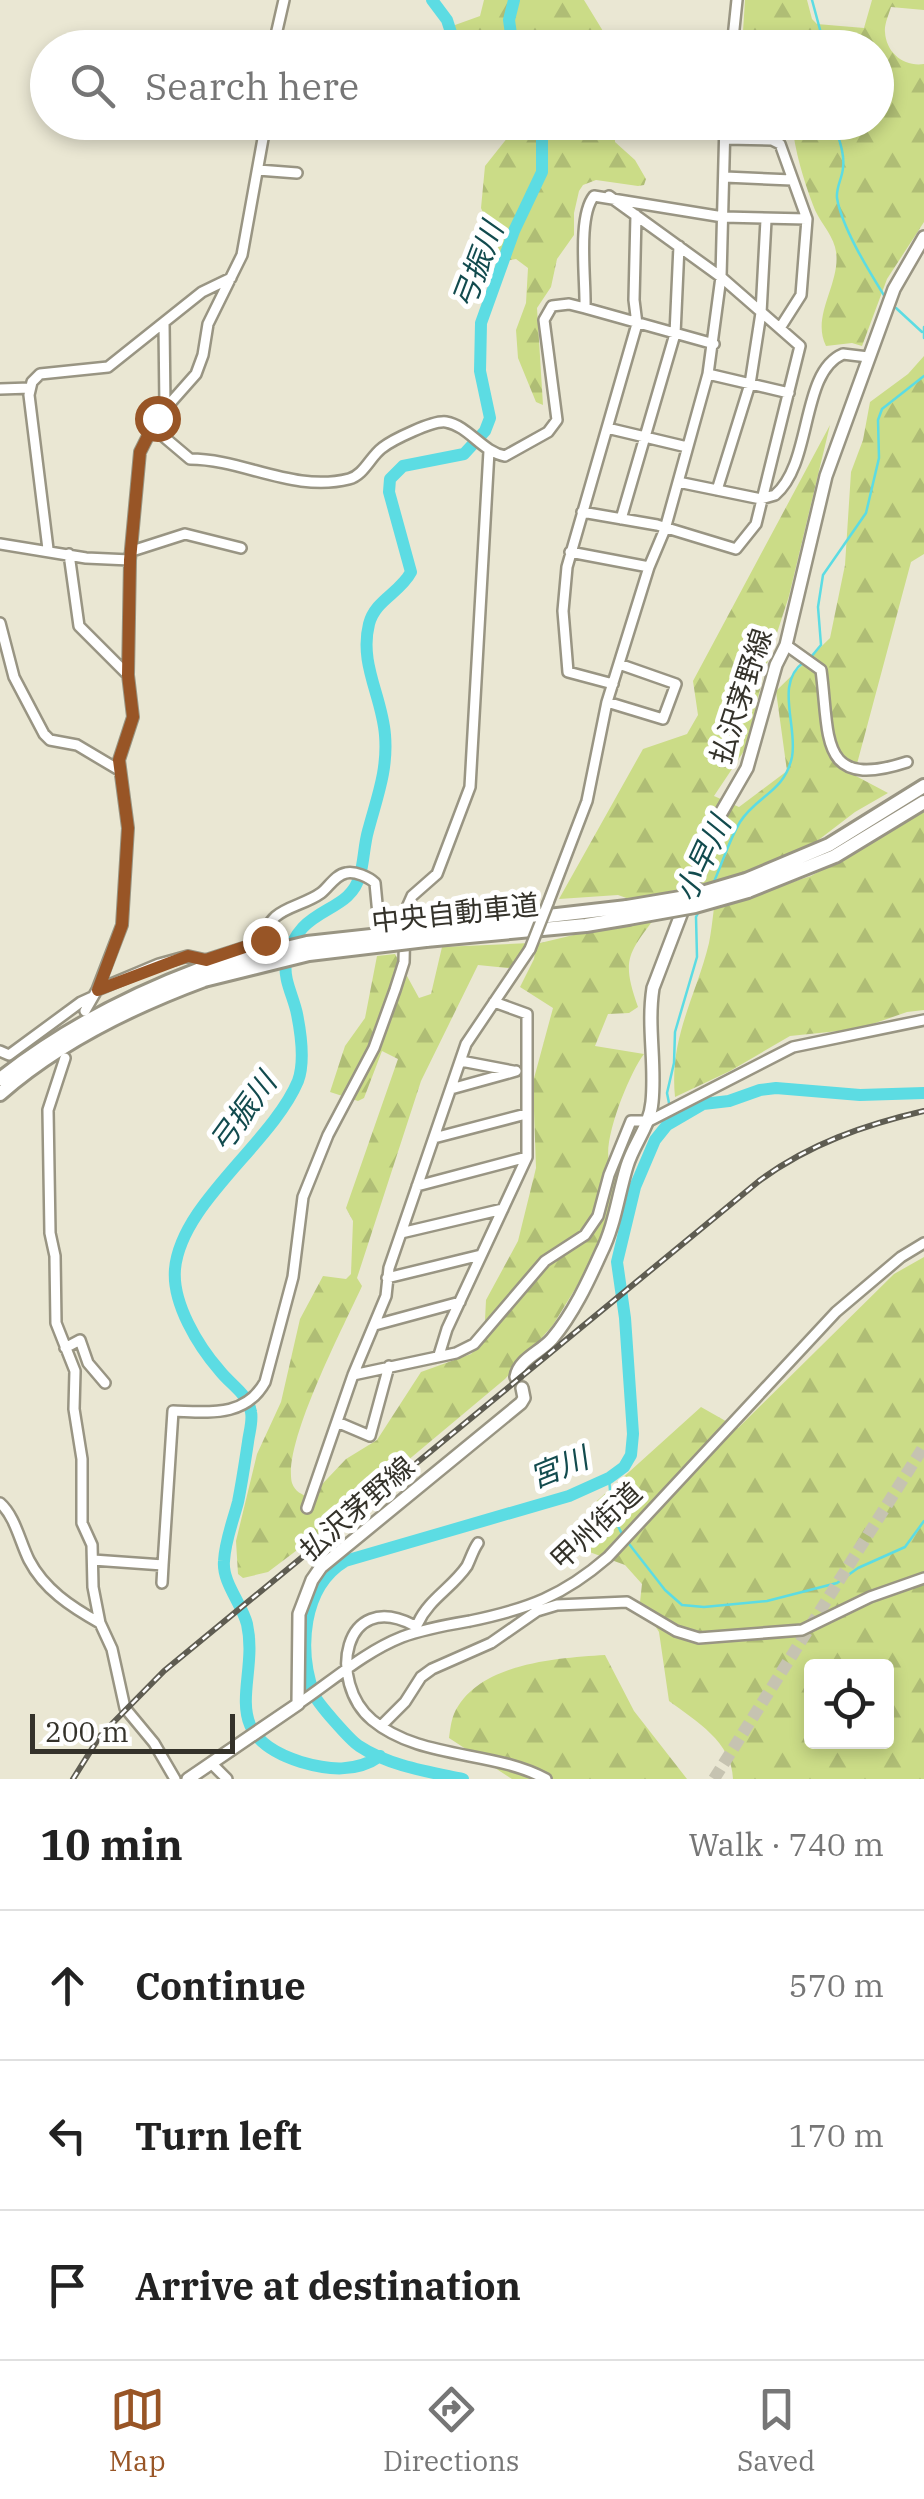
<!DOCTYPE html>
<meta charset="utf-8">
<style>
body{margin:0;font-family:"IBM Plex Serif","Noto Sans JP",serif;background:#f2f2f2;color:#222}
.controls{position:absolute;right:30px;bottom:30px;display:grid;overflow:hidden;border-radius:10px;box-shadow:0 5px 15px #0003}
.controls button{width:90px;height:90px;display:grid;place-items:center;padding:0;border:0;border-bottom:2px solid #e0e0e0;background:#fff;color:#222;font:50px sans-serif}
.scale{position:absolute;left:30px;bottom:25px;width:205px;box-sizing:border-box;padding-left:10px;border:5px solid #34322a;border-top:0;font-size:28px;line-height:35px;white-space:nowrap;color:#34322a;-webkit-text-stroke:8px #fff;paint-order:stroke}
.stop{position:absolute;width:30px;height:30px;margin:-22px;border:8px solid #985526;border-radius:50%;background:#fff}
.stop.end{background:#985526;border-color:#fff;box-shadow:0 2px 10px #0008}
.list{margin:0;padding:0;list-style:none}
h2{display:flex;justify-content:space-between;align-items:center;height:130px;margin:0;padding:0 40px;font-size:42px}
h2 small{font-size:32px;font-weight:400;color:#767676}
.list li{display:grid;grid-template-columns:65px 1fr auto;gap:30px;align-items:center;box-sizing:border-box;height:150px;padding:0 40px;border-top:2px solid #e0e0e0}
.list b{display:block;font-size:38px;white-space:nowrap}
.list em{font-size:32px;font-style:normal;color:#767676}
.icon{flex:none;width:55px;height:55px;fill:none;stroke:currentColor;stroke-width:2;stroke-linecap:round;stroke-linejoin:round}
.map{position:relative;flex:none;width:924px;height:1779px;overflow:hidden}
.search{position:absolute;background:#fff;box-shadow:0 5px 15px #0003;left:30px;right:30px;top:30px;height:110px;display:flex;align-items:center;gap:25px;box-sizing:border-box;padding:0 35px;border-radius:55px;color:#767676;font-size:38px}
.sheet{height:580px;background:#fff}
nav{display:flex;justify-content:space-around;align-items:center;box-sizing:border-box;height:140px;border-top:2px solid #e0e0e0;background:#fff;font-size:28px;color:#767676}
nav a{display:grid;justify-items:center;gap:5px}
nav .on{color:#985526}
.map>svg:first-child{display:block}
.forest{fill:url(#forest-firs);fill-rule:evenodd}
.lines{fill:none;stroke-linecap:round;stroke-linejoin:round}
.stream{stroke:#5cdce3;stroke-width:2.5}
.river{stroke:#5cdce3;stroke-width:12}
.highway-tunnel{stroke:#c6c3b1;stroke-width:12;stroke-dasharray:12 6;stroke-linecap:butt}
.minor-casing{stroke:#999583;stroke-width:14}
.major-casing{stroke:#999583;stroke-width:16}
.highway-casing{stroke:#999583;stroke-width:18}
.minor{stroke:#fff;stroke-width:9}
.major{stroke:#fff;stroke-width:11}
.highway{stroke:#fff;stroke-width:12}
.rail-casing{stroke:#5f5d52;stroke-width:6}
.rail{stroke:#fff;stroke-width:2.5;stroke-dasharray:8;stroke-linecap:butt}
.minor-bridge-casing{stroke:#999583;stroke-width:14;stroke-linecap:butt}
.highway-bridge-casing{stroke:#999583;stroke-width:18;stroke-linecap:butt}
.minor-bridge{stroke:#fff;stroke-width:9}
.highway-bridge{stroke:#fff;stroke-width:12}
.route{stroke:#985526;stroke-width:12}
.labels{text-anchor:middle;stroke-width:10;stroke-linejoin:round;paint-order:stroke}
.street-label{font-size:28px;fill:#34322a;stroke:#fff}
.water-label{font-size:30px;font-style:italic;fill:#124b4e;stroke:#fff}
</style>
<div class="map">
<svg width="924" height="1779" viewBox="0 0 924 1779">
<defs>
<pattern id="forest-firs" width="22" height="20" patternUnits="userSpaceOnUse" patternTransform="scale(2.5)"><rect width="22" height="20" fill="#cbdc87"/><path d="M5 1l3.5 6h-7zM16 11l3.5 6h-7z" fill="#afbd75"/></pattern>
</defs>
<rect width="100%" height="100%" fill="#eae7d3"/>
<path class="forest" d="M484,0h100l22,36v11h-154l-1,-17 4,-5 25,-9z
M745,0h62l5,19 5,5 47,4 8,-28h52v10l-33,-3c-2,7 -7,18 -6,25 1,21 19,35 39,32v158l-37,57 -25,67 -10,-3 -26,3c-16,-32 18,-66 9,-99 -4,-15 -17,-27 -22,-42 -10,-27 -18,-53 -21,-82l84,-1v-74l-134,-1z
M519,123h95l1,19 20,18 11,19 -2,6 -6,1 -42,-6 -13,5 -4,6 -5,22v22l-17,24 -6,28 -14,21 6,97 -7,-3 -18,-44 -2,-28 10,-27 2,-35 -12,-9 -21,4 -4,-6 -2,-30 -8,-19 4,-42z
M924,356v198l-13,8 -57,213 34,18 -33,19 -47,36 -68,27 4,23 67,-22 113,-64v198l-17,2 -49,17 -68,7 -60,35 -55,26c-6,-60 21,-100 34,-154 4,-20 5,-42 9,-63l-86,20 -14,-5 -59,4 84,-150 44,-15 11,-19 -5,-34 137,-256 -41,171 -25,77 -18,75 -32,48 25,11 48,-36 -11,-80 54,-53 15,-73 6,-93 12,-32 7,-38 38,-28z
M657,915c-29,39 -36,44 -19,92l-9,6 -21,1 -13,32 49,8c-14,18 -41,84 -35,107 1,7 9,15 12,21l-22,68 -46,75 -48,54 -172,144 -65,49 -25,6 -5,-4 -2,-33 21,-87 24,-52 19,-83 23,-43 23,3 5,-5 2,-53 -7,-13 52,-149 -16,-8 -18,47 -6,3 -28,-9 15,-46 20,-28 12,-62 18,-2 24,44 12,-4 11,-47 88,-4 -14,26 -38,-4 -57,116 -64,197 5,8c-18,40 -80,158 -70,197 3,9 10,11 17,15l37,-39 31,-19 44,-68 50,-18 13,-14 2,-40 32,-59 18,-73 -3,-86 20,-74 -33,-21 14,-28 2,-15z
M924,1257v522h-191c-1,-37 -37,-58 -64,-78l-10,-69 -19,-30 2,-18 -17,-19 -41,-15 4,-41 113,-102 37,21 156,-154zM812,1666h74v76h-74z
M605,1655l29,56 53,68h-175l-63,-41c1,-7 2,-17 5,-24 23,-51 103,-56 151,-59z"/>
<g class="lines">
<path class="stream" d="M812,0l13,48
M834,122c4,15 11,31 9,46 -1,11 -7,19 -6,30 5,30 32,73 48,99
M896,308l26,24
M924,327v11
M811,657l10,-12 -3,-38 5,-32 43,-62 13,-55 -1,-38 4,-11 42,-33
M712,886c10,-21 16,-44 28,-64 17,-27 44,-29 52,-65 6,-31 -18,-74 12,-95
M670,1108l-3,-15 7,-30 1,-31 22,-75 -1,-40 3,-6
M609,1478l3,36 10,20
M626,1540l39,50 17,15 22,2 63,-6 70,-18 21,-15 47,-21 19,-26"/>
<path class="river" d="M432,0l15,20 9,28
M513,48l-4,-28 5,-20
M521,122l17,11
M380,1756c-24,17 -52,14 -79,6 -88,-28 -41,-80 -54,-138 -5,-20 -25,-42 -23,-63 1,-20 9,-40 14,-59 4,-20 7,-40 10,-60 1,-9 5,-21 3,-30 -3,-18 -20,-27 -31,-41 -22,-25 -48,-68 -45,-102 6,-66 97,-126 123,-188 7,-19 3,-47 -1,-67 -3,-16 -14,-35 -11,-51 11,-60 63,-46 74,-88 4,-14 4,-30 8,-44 9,-34 20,-61 17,-96 -3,-39 -26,-71 -16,-111 6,-24 31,-31 42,-52l-22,-80 1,-13 13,-13 61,-12 21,-23 5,-13 -10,-47 1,-48 33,-92 28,-59v-33l-7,-17
M463,1779c-33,-7 -74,-13 -104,-33 -8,-5 -43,-44 -45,-52 -16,-44 -12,-107 31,-133l224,-65 40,-18 15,-11 7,-12 2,-21 -8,-116 -8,-56 18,-75 20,-47 12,-15 36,-21 26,-3 31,-11 16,-2 84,7 64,-2"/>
<path class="highway-tunnel" d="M714,1779l210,-333"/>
<g class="minor-casing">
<path id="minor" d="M273,48l11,-48
M732,48l5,-48
M725,139l47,1 8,4 27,75 -6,76 -21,33
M258,170l39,3
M725,177l67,3
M585,308c1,-28 -8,-91 9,-112l129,21 84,2
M164,323l1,85
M708,374l81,19
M0,389l30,-1
M151,426l39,33c53,0 104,34 159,20 15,-4 21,-22 33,-31 10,-8 51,-28 64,-26 23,4 36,30 59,34l43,-24 9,-12 -13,-100 8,-14 17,-2 16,4 129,36
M607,428l80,19
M678,482l83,17 14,-4c38,-32 25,-123 68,-141l25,3
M717,490l33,-106 11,-71 5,-93
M582,512l75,13 79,24 20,-25 44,-178 -79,-69 -112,-81
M621,519l54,-185 4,-88
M0,544l86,14 44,2
M48,549l-19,-154 3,-13 8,-8 68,-7 94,-75 29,-14
M132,551l53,-17 56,14
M570,552l79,15
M69,554l10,72 49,49
M0,623l14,54 30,57 6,6 27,5 42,25
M786,645l35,25c9,67 -3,121 86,92
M613,684l-45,-12 -5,-61 4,-44 70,-243 -3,-24 2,-85
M607,702l56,17 13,-35 -57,-20
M548,903l39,-102 20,-99 42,-135 16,-38 43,-155 13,-97 4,-155
M97,990l62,-26 29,-8 18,4 59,-19c1,-34 34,-32 56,-48 8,-6 14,-18 25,-20 9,-2 23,4 29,10l4,42 26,-2
M85,1011l12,-21 25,-65 6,-97 -9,-68 14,-43 -5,-42 2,-115 10,-108 17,-34 39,-44 7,-19 5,-31 34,-69 24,-133
M0,1051l9,4 72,-53 11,-5
M65,1058l-17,52 2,123 5,23 1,67 19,48 -1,38 8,50v64l10,22 1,42 7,36 12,26 13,59 29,35 21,36
M461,1061l52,10
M451,1089l65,-18
M434,1138l92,-24
M417,1186l110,-29
M401,1233l102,-24
M387,1278l94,-23
M375,1325l85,-23
M65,1348l15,-8 8,23 17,20
M439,1355l8,-26 80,-172v-143l-33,-12
M353,1375l103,-22 18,-9 71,-83 40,-26 13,-19 11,-41 22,-54h18l144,-74 131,-27
M337,1422l33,14 19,-70
M0,1503c15,13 20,39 29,57 15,29 42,47 71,63
M307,1508l46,-133 33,-79 3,-28 77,-224 64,-95
M478,1543c-5,7 -7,15 -11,23 -15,22 -38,33 -49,57l-5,2c-70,-36 -86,57 -41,95 48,40 121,30 174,59
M93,1560l70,5 10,-154c35,1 72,7 92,-29l28,-105 10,-80 25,-62 46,-87 21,-58 9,-28 1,-45 3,-12 4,-9 25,-22 33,-87 19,-336
M162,1583l1,-18
M298,1704c33,-22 66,-52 104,-67 21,-8 45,-12 68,-16 58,-12 93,-25 138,-64l228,-245 65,-55 23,-14
M381,1726l24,-24 16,-25 11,-8 59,-26 46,-32 20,-6 70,-3 49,29 23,7 103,-8 68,-33 54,-19
M211,1763l16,16"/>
</g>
<g class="major-casing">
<path id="major" d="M516,1377c3,-18 25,-25 36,-38 21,-25 36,-57 49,-86 14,-28 17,-58 26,-87 7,-23 23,-40 25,-64 4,-39 -5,-75 1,-114l64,-168 30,-52 29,-103 10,-20 40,-169 68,-187 30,-52
M188,1779l110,-75 1,-90 13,-34 9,-13 200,-164 3,-5 -2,-10"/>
</g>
<g class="highway-casing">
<path id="highway" d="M746,880l83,-35 95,-59
M748,891l87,-35 89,-54
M426,930l201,-23
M426,940l160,-15 42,-7
M0,1079c61,-48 128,-83 200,-110
M0,1094c59,-52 131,-87 204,-114"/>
</g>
<use href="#minor" class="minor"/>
<use href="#major" class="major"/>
<use href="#highway" class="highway"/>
<g class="rail-casing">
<path id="rail" d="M73,1779l27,-43 64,-65 595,-490c50,-37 105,-56 165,-70"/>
</g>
<use href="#rail" class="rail"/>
<g class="minor-bridge-casing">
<path id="minor-bridge" d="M530,949l18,-46"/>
</g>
<g class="highway-bridge-casing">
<path id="highway-bridge" d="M627,907l65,-11 54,-16
M628,918l67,-12 53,-15
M200,969l107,-26 119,-13
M204,980l105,-26 117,-14"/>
</g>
<use href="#minor-bridge" class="minor-bridge"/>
<use href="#highway-bridge" class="highway-bridge"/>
</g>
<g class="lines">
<path class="route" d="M157,418l-17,34 -10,108 -2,115 5,42 -14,43 9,68 -6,97 -24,65 90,-34 18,4 59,-20"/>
</g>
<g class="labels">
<g class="street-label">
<text transform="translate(741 696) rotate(-72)" y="10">払沢茅野線</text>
<text transform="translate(455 913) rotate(-6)" y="10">中央自動車道</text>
<text transform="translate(357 1508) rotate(-41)" y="10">払沢茅野線</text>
<text transform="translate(596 1526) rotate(-43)" y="10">甲州街道</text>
</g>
<g class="water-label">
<text transform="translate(478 266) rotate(-69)" y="10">弓振川</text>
<text transform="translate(703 859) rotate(-65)" y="10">小早川</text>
<text transform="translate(243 1113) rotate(-54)" y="10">弓振川</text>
<text transform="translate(559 1468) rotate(-22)" y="10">宮川</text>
</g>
</g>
</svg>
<div class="controls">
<button><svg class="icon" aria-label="locate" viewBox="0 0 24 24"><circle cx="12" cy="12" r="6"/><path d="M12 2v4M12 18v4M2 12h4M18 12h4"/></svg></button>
</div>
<div class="scale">200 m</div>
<div class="stop" style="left:157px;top:418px"></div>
<div class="stop end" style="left:265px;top:940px"></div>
<div class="search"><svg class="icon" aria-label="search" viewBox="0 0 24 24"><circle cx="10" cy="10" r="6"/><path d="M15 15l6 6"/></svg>Search here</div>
</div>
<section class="sheet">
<h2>10 min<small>Walk · 740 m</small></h2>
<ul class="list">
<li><svg class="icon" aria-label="ahead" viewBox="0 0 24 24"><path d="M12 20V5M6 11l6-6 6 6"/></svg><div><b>Continue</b></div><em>570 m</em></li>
<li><svg class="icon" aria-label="left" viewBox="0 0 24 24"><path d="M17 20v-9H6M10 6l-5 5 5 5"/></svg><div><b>Turn left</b></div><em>170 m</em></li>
<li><svg class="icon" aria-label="arrive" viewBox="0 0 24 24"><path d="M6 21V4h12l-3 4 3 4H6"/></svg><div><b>Arrive at destination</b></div></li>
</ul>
</section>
<nav>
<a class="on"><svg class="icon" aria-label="map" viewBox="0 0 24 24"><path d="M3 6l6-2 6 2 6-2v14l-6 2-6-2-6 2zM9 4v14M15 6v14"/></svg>Map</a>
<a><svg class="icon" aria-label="directions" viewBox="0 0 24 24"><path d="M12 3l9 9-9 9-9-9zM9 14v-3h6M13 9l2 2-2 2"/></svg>Directions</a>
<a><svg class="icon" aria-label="saved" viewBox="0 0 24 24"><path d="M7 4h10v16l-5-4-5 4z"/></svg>Saved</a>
</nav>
